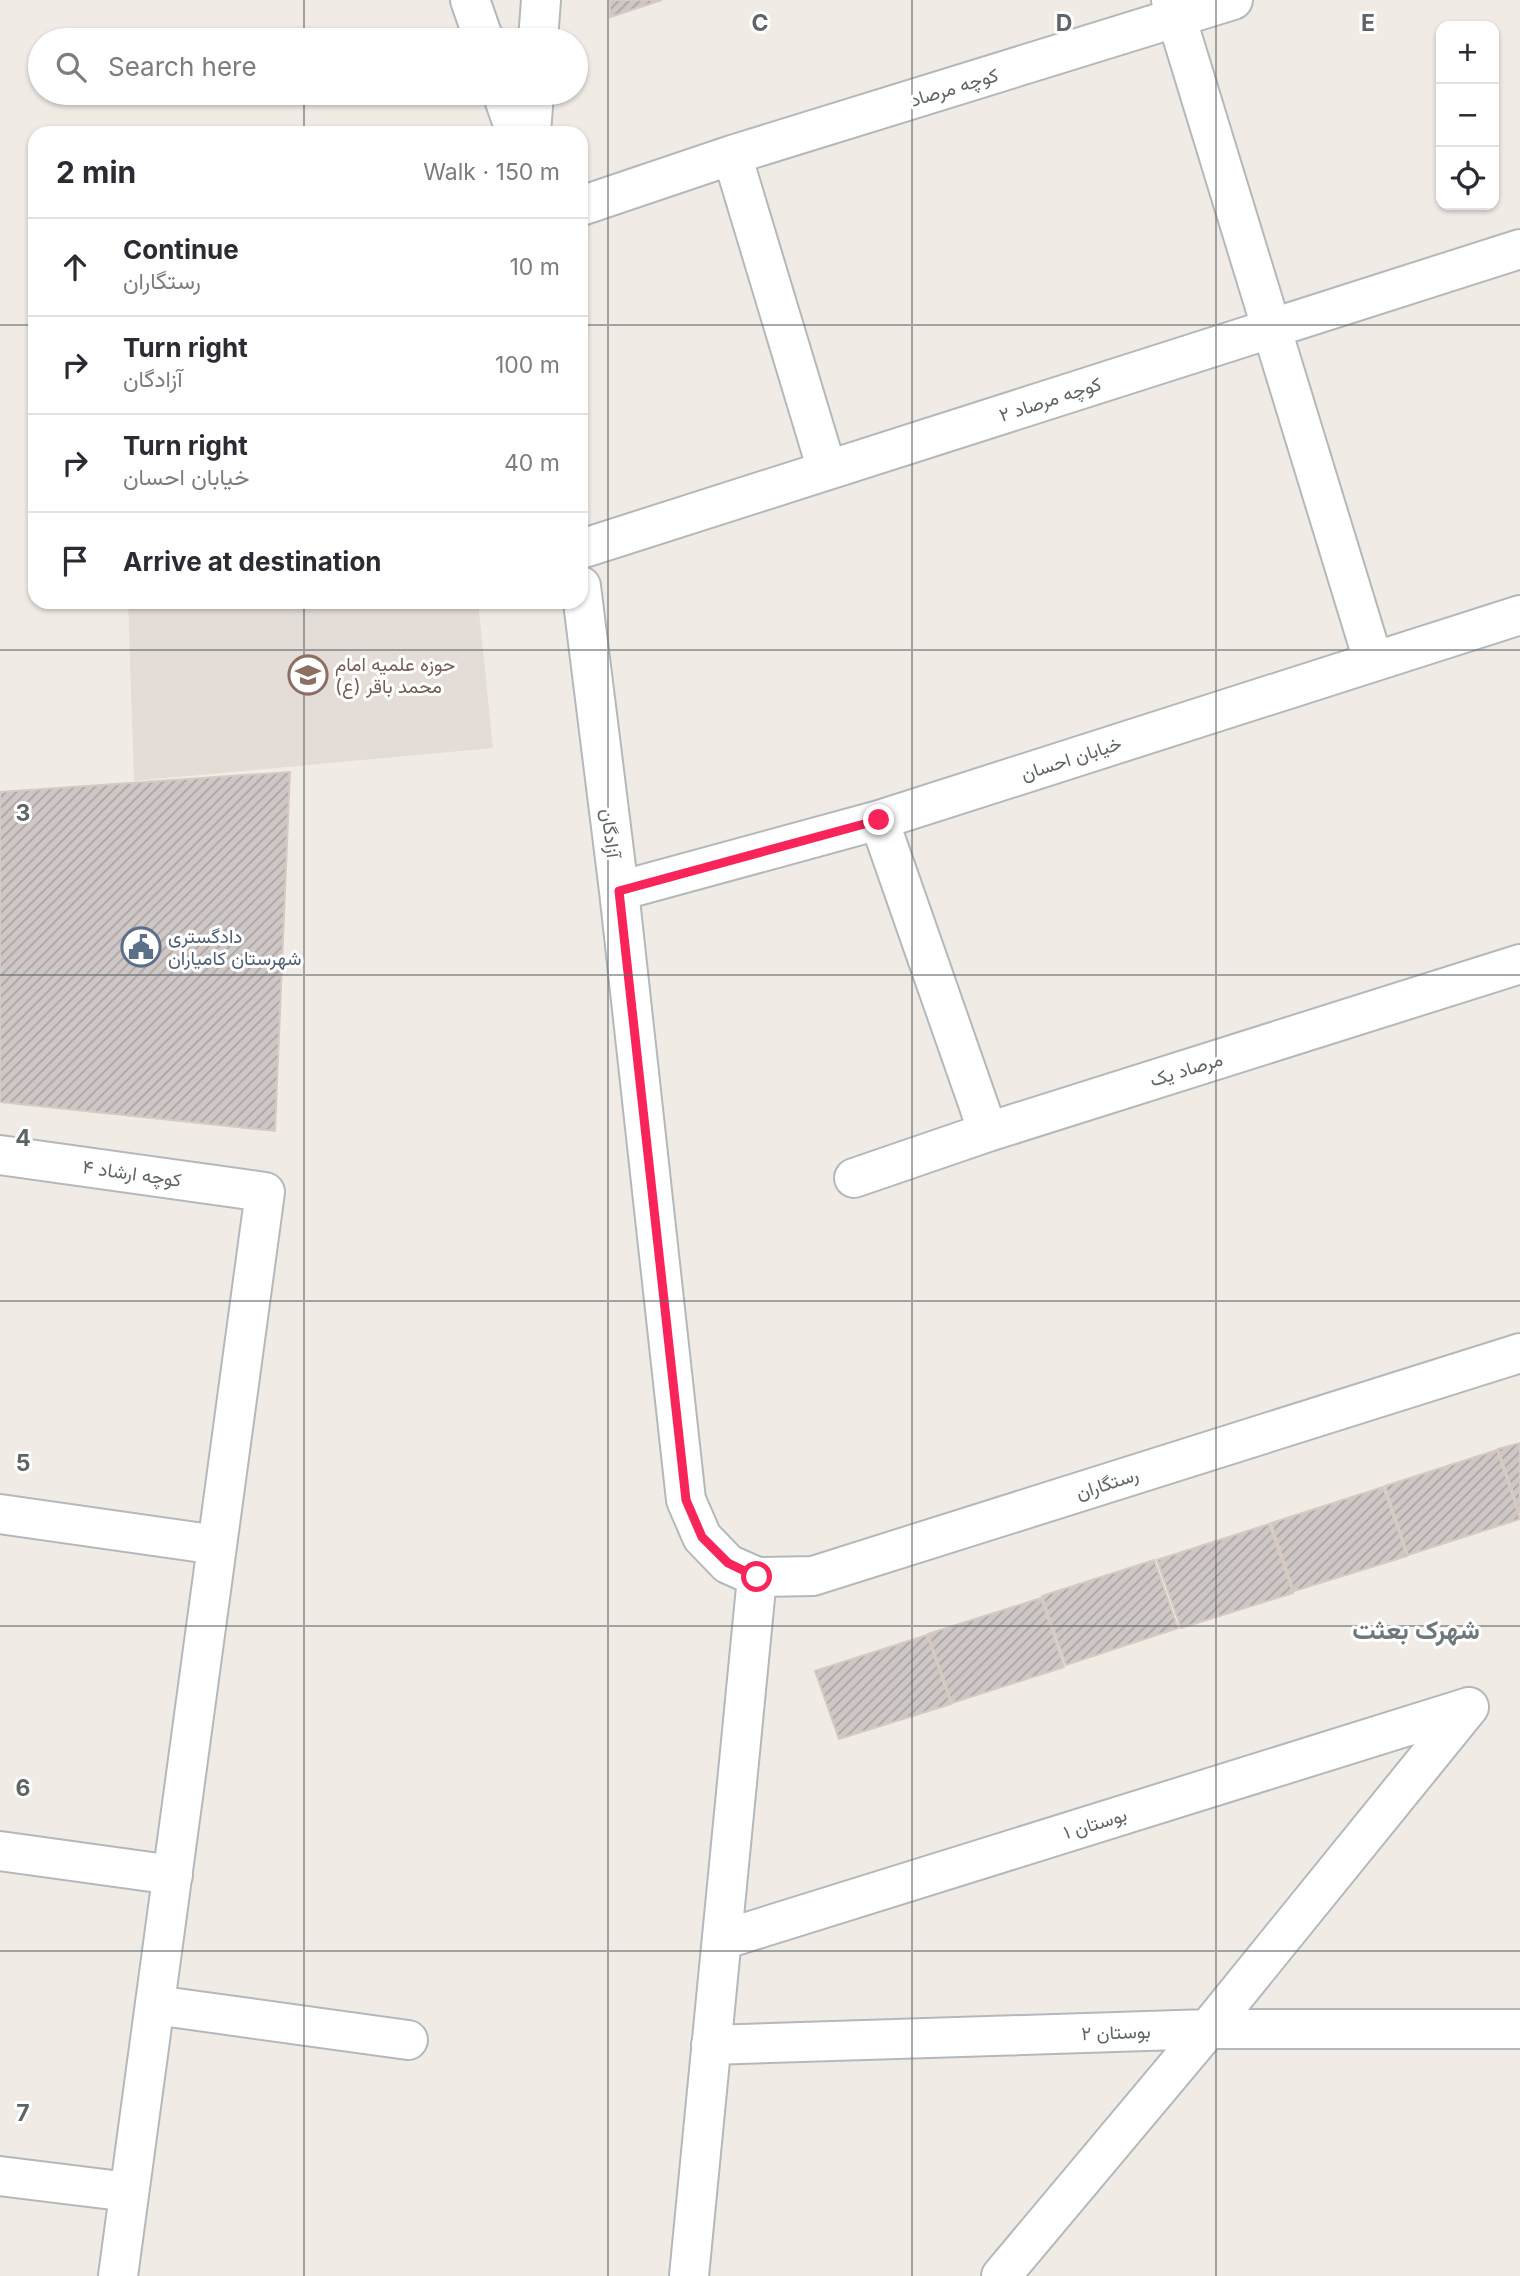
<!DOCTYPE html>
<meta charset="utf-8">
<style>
body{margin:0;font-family:Inter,Vazirmatn,sans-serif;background:#f2f2f3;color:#2b2b33}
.controls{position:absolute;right:21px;top:21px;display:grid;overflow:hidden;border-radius:14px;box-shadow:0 2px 5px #0004}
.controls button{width:63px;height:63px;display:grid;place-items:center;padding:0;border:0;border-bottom:2px solid #e1e1e2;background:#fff;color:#2b2b33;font:35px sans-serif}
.stop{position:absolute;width:21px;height:21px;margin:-16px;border:5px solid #f8245a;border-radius:50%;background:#fff}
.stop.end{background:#f8245a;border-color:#fff;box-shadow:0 2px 7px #0008}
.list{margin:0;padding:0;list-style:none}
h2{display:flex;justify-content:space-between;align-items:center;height:91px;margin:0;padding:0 28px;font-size:30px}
h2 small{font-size:23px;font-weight:400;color:#7c7c81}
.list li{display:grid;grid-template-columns:46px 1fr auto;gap:21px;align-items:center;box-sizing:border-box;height:98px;padding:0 28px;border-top:2px solid #e1e1e2}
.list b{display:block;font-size:26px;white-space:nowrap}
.list p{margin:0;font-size:23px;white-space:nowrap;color:#7c7c81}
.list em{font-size:23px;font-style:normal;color:#7c7c81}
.icon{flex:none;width:38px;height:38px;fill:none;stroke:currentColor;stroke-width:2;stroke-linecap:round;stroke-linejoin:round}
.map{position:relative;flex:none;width:1520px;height:2276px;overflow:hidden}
.search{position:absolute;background:#fff;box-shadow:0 2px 5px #0004;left:28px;top:28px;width:560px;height:77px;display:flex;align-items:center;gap:18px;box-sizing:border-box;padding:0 24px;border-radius:38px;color:#7c7c81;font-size:26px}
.panel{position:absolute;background:#fff;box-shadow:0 2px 5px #0004;left:28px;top:126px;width:560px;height:483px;border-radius:21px}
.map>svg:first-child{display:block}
.education{fill:#e3dcd7}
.building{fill:url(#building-hatch);stroke:#d6cac3;stroke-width:2}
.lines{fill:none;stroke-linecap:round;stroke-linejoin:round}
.street-casing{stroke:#b3b9bb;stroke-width:42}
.street{stroke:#fff;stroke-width:38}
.route{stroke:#f8245a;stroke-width:9}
.grid{fill:none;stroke:#5d6567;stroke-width:2;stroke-opacity:0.55}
.labels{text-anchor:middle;stroke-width:6;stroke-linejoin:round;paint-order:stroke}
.street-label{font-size:19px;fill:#5d6567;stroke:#fff}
.education-label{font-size:19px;fill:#785e54;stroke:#fff;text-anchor:start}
.service-label{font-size:19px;fill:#4e5e75;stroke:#fff;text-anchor:start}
.district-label{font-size:26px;font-weight:bold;fill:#6e787a;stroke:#fff}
.grid-label{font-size:23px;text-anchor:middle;font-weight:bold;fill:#5d6567;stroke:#fff;stroke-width:6;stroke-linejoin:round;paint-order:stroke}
</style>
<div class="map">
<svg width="1520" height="2276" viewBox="0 0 1520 2276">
<defs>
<pattern id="building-hatch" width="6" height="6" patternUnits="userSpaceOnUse" patternTransform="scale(1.75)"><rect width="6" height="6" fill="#cec7c5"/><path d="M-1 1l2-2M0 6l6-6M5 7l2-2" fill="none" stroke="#aaa5a4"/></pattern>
</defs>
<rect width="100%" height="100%" fill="#f1ebe6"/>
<path class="education" d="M128,602h350l15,146 -359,33z"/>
<path class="building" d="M610,0h52l-52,17z
M290,772l-15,359 -275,-29v-310z
M1520,1443v70l-22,-64z
M1497,1450l23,69 -112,36 -23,-69z
M1383,1487l24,69 -113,35 -23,-68z
M1269,1524l24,69 -112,35 -24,-68z
M1154,1560l24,68 -112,37 -24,-69z
M1041,1598l23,69 -112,36 -24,-69z
M927,1635l24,69 -112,35 -24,-68z"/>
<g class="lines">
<g class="street-casing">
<path id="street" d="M470,0l14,40
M1171,0l202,660
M538,40l3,-40
M502,93l14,40
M531,133l3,-40
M581,206l151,-51
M827,470l-95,-315 501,-155
M581,549l939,-300
M581,586l38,305 67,609 16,37 26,27 29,13 56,-1 707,-223
M879,820l109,312
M619,891l260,-71 641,-205
M0,1155l265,37 -147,1084
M854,1178l134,-46 532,-168
M0,1514l217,31
M0,1851l173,24
M722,1940l747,-233
M155,2005l253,35
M711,2045l497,-16h312
M0,2176l129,16
M689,2276l68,-699
M1001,2276l207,-247 261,-322"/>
</g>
<use href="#street" class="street"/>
</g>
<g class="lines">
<path class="route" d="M757,1577l-29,-14 -26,-26 -16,-37 -67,-609 260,-71"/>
</g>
<path class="grid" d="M304,0v40M608,0v2276M912,0v2276M1216,0v2276M304,93v40M0,325h35M581,325h939M304,602v1674M0,650h1520M0,975h1520M0,1301h1520M0,1626h1520M0,1951h1520"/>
<defs>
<g id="university-ring" transform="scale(2.0125)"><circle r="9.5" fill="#fff" stroke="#8d6e63" stroke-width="1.5"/><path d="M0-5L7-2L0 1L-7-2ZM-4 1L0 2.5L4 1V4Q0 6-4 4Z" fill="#8d6e63"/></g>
<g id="civic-ring" transform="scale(2.0125)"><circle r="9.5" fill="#fff" stroke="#5c6f8a" stroke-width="1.5"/><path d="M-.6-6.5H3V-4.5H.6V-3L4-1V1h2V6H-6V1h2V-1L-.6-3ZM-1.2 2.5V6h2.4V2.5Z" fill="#5c6f8a"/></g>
</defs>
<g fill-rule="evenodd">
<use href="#university-ring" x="308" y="675"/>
<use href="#civic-ring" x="141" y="947"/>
</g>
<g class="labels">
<g class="street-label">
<text transform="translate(954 87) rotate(-17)" y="7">کوچه مرصاد</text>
<text transform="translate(1050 399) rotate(-18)" y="7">کوچه مرصاد ۲</text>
<text transform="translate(1071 758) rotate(-18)" y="7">خیابان احسان</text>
<text transform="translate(611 833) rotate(83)" y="7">آزادگان</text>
<text transform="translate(1186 1069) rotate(-17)" y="7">مرصاد یک</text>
<text transform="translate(132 1173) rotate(8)" y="7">کوچه ارشاد ۴</text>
<text transform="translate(1107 1483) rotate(-18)" y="7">رستگاران</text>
<text transform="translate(1095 1823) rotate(-17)" y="7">بوستان ۱</text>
<text transform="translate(1116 2032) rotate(-2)" y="7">بوستان ۲</text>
</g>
<g class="education-label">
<text x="335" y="671">حوزه علمیه امام<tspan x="335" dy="22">محمد باقر (ع)</tspan></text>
</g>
<g class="service-label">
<text x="168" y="943">دادگستری<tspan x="168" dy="22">شهرستان کامیاران</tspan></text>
</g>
<g class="district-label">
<text x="1416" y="1639">شهرک بعثت</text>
</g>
</g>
<g class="grid-label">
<text x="760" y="31">C</text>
<text x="1064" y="31">D</text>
<text x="1368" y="31">E</text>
<text x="23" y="821">3</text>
<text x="23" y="1146">4</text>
<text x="23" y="1471">5</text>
<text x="23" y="1796">6</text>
<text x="23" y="2121">7</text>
</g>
</svg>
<div class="controls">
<button>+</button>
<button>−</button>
<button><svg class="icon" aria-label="locate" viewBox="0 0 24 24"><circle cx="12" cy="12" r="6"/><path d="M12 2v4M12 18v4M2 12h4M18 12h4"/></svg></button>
</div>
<div class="stop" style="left:757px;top:1577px"></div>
<div class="stop end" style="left:879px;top:820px"></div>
<div class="search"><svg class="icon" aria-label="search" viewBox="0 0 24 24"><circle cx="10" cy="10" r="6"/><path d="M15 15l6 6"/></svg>Search here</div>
<section class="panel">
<h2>2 min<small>Walk · 150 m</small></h2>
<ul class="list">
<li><svg class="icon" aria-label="ahead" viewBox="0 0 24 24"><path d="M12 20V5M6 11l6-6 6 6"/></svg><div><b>Continue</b><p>رستگاران</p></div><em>10 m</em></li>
<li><svg class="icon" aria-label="right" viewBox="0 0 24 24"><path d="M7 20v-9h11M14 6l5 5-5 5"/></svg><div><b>Turn right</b><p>آزادگان</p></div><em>100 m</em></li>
<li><svg class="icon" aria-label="right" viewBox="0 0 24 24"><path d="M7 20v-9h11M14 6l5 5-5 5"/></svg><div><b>Turn right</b><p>خیابان احسان</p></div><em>40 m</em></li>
<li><svg class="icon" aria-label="arrive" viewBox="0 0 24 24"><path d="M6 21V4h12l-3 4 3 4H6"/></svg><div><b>Arrive at destination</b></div></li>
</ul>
</section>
</div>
